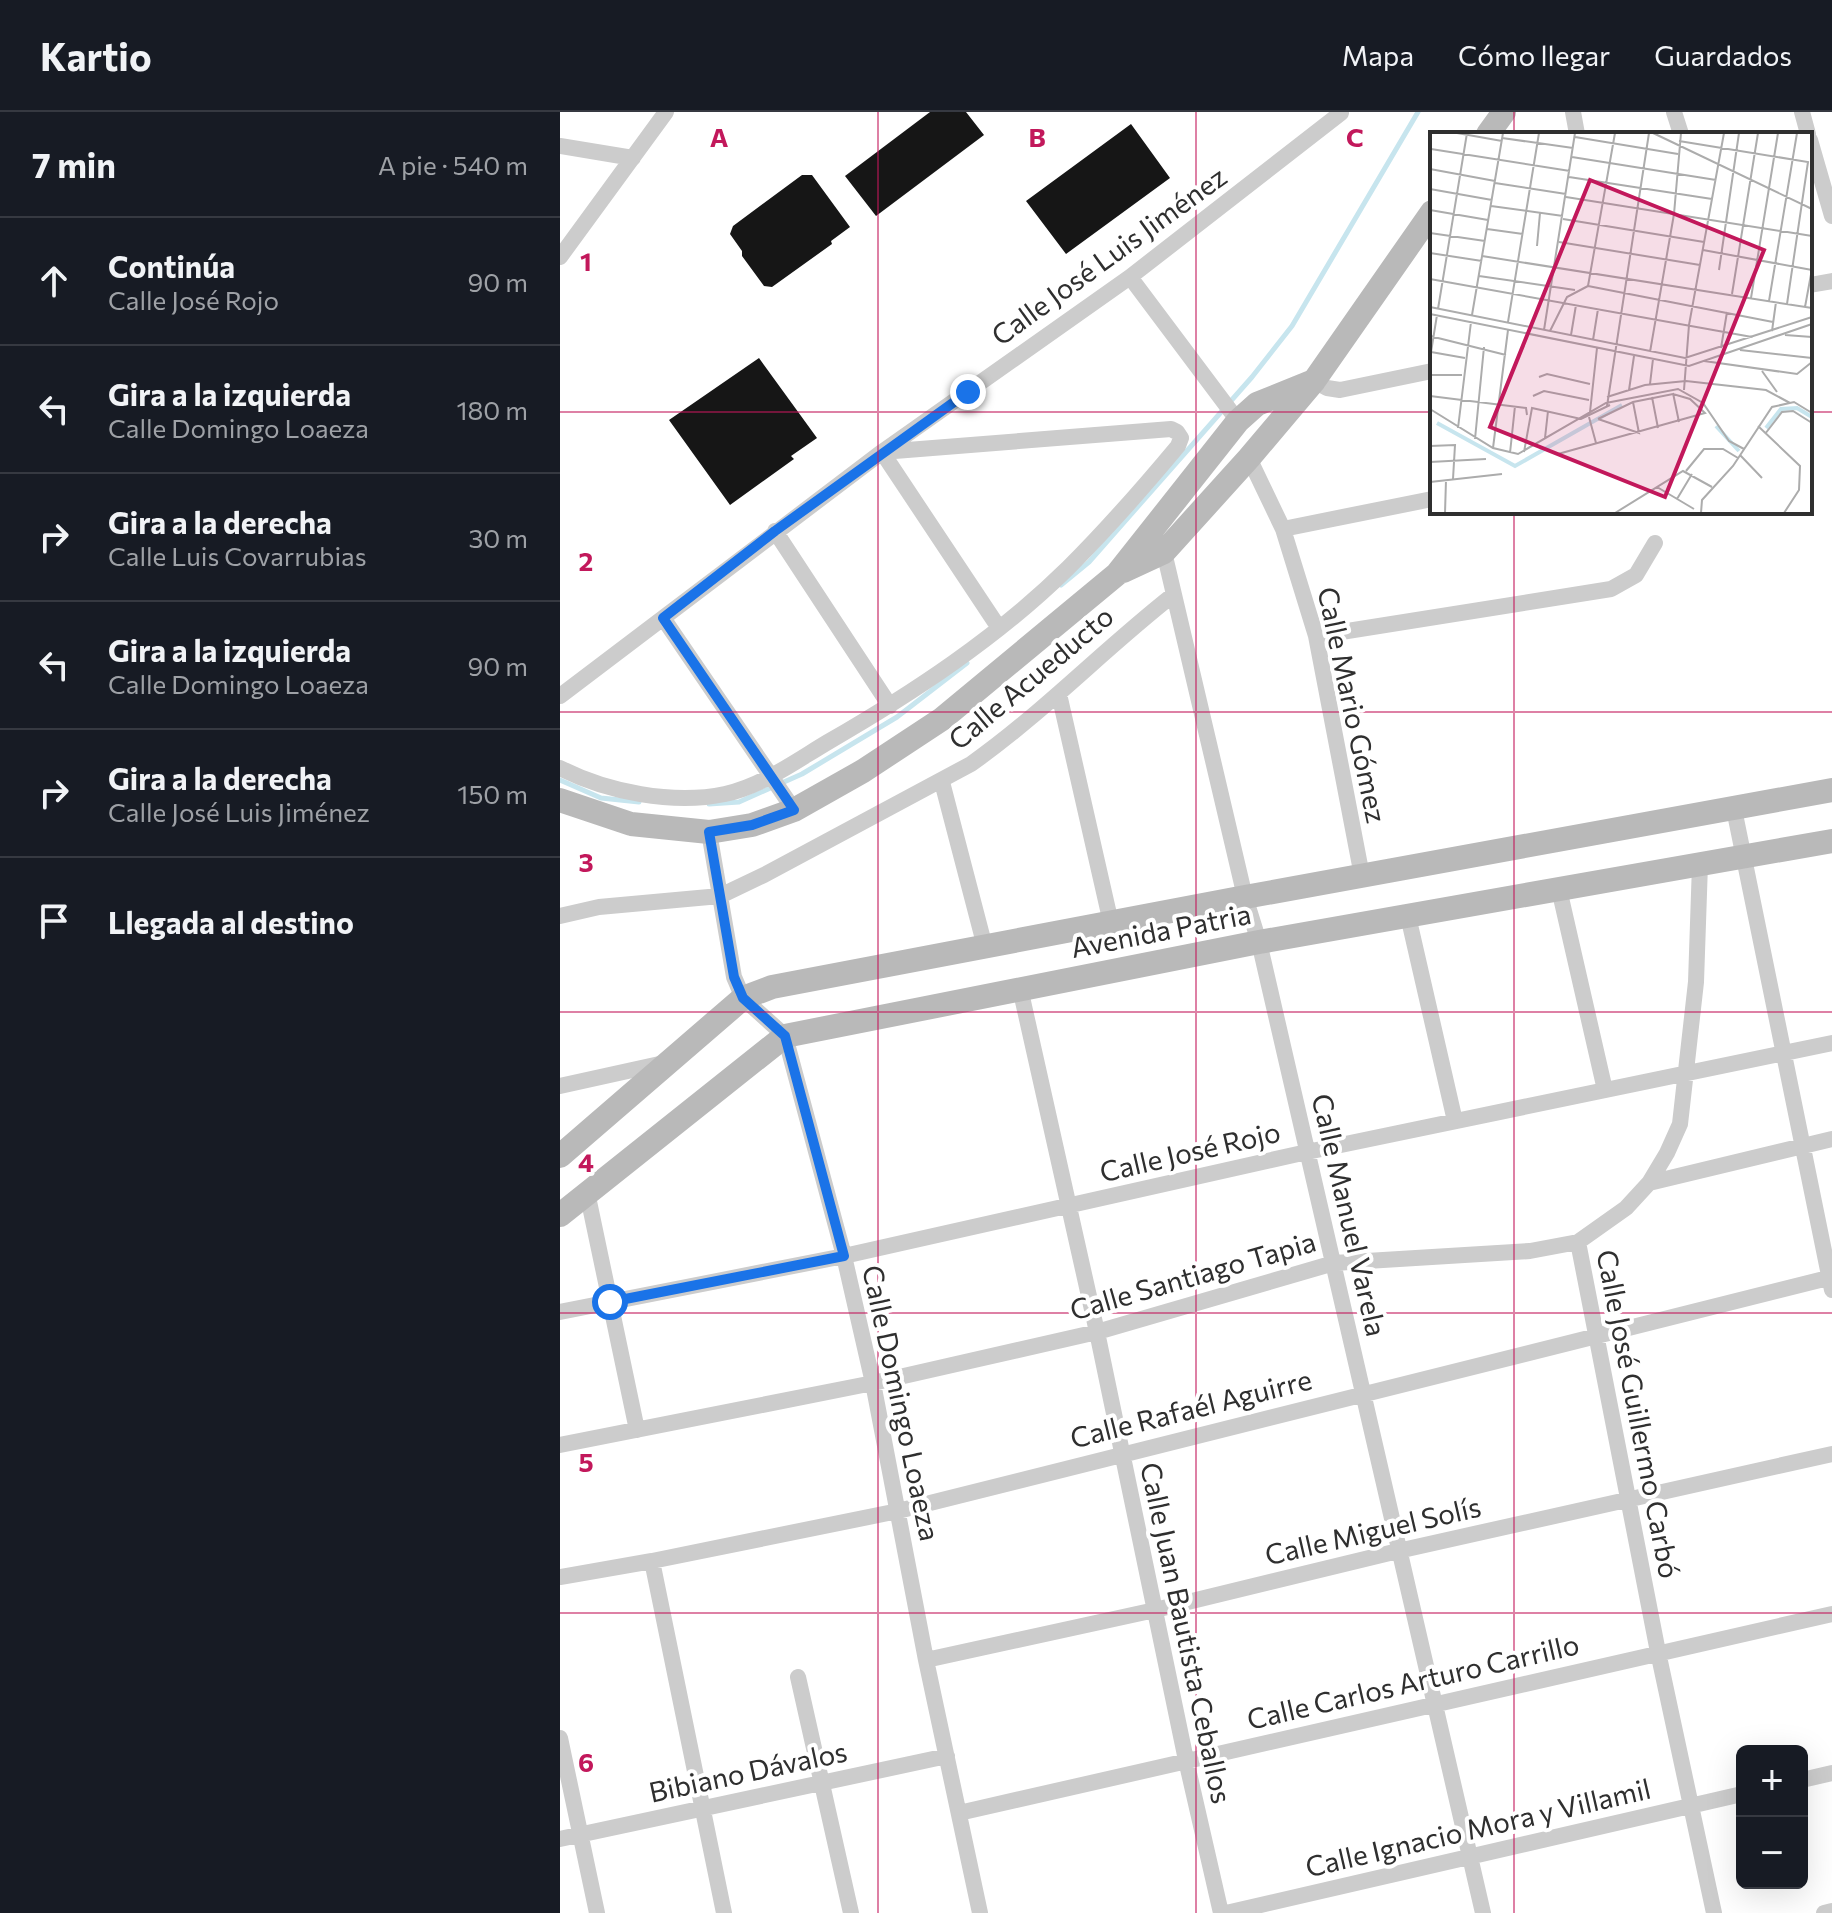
<!DOCTYPE html>
<html lang="es">
<meta charset="utf-8">
<style>
body{margin:0;font-family:Commissioner,sans-serif;background:#20242c;color:#f1f3f6}
.controls{position:absolute;right:24px;bottom:24px;display:grid;overflow:hidden;border-radius:12px;box-shadow:0 8px 32px #0002}
.controls button{width:72px;height:72px;display:grid;place-items:center;padding:0;border:0;border-bottom:2px solid #363941;background:#171b24;color:#f1f3f6;font:40px sans-serif}
.stop{position:absolute;width:24px;height:24px;margin:-18px;border:6px solid #1a73e8;border-radius:50%;background:#fff}
.stop.end{background:#1a73e8;border-color:#fff;box-shadow:0 2px 8px #0008}
.list{margin:0;padding:0;list-style:none}
h2{display:flex;justify-content:space-between;align-items:center;height:104px;margin:0;padding:0 32px;font-size:34px}
h2 small{font-size:26px;font-weight:400;color:#9ea1a6}
.list li{display:grid;grid-template-columns:52px 1fr auto;gap:24px;align-items:center;box-sizing:border-box;height:128px;padding:0 32px;border-top:2px solid #363941}
.list b{display:block;font-size:30px;white-space:nowrap}
.list p{margin:0;font-size:26px;white-space:nowrap;color:#9ea1a6}
.list em{font-size:26px;font-style:normal;color:#9ea1a6}
.icon{flex:none;width:44px;height:44px;fill:none;stroke:currentColor;stroke-width:2;stroke-linecap:round;stroke-linejoin:round}
.map{position:relative;flex:none;width:1272px;height:1801px;overflow:hidden}
header{display:flex;align-items:center;gap:48px;box-sizing:border-box;height:112px;padding:0 40px;background:#171b24;border-bottom:2px solid #363941}
header strong{font-size:38px}
nav{display:flex;gap:44px;margin-inline-start:auto;font-size:28px}
main{display:flex}
aside{flex:1;background:#171b24}
.map>svg:first-child{display:block}
.lines{fill:none;stroke-linecap:round;stroke-linejoin:round}
.stream{stroke:#c7e5ee;stroke-width:5}
.building{fill:#161616}
.street{stroke:#ccc;stroke-width:16}
.secondary{stroke:#b9b9b9;stroke-width:24}
.route{stroke:#1a73e8;stroke-width:10}
.grid{fill:none;stroke:#c2185b;stroke-width:2;stroke-opacity:0.55}
.labels{text-anchor:middle;stroke-width:8;stroke-linejoin:round;paint-order:stroke}
.street-label{font-size:28px;fill:#2f2f2f;stroke:#fff}
.inset-river{fill:none;stroke:#c7e5ee;stroke-width:4}
.inset-road{fill:none;stroke:#acacac;stroke-width:2}
.view{fill:#c2185b;fill-opacity:0.15;stroke:#c2185b;stroke-width:4}
.inset-edge{fill:none;stroke:#2f2f2f;stroke-width:4}
.grid-label{font-size:26px;text-anchor:middle;font-weight:bold;fill:#c2185b;stroke:#fff;stroke-width:8;stroke-linejoin:round;paint-order:stroke}
</style>
<header>
<strong>Kartio</strong>
<nav><a>Mapa</a><a>Cómo llegar</a><a>Guardados</a></nav>
</header>
<main>
<aside>
<h2>7 min<small>A pie · 540 m</small></h2>
<ul class="list">
<li><svg class="icon" aria-label="ahead" viewBox="0 0 24 24"><path d="M12 20V5M6 11l6-6 6 6"/></svg><div><b>Continúa</b><p>Calle José Rojo</p></div><em>90 m</em></li>
<li><svg class="icon" aria-label="left" viewBox="0 0 24 24"><path d="M17 20v-9H6M10 6l-5 5 5 5"/></svg><div><b>Gira a la izquierda</b><p>Calle Domingo Loaeza</p></div><em>180 m</em></li>
<li><svg class="icon" aria-label="right" viewBox="0 0 24 24"><path d="M7 20v-9h11M14 6l5 5-5 5"/></svg><div><b>Gira a la derecha</b><p>Calle Luis Covarrubias</p></div><em>30 m</em></li>
<li><svg class="icon" aria-label="left" viewBox="0 0 24 24"><path d="M17 20v-9H6M10 6l-5 5 5 5"/></svg><div><b>Gira a la izquierda</b><p>Calle Domingo Loaeza</p></div><em>90 m</em></li>
<li><svg class="icon" aria-label="right" viewBox="0 0 24 24"><path d="M7 20v-9h11M14 6l5 5-5 5"/></svg><div><b>Gira a la derecha</b><p>Calle José Luis Jiménez</p></div><em>150 m</em></li>
<li><svg class="icon" aria-label="arrive" viewBox="0 0 24 24"><path d="M6 21V4h12l-3 4 3 4H6"/></svg><div><b>Llegada al destino</b></div></li>
</ul>
</aside>
<div class="map">
<svg width="1272" height="1801" viewBox="0 0 1272 1801">
<rect width="100%" height="100%" fill="#fff"/>
<g class="lines">
<path class="stream" d="M501,473l28,-23 163,-185 40,-51 126,-214
M0,668l41,18 38,4
M149,692l30,-2 63,-28 95,-57 70,-54"/>
</g>
<path class="building" d="M370,0h36l18,23 -108,81 -31,-40z
M571,12l39,54 -104,76 -40,-53z
M242,63h10l38,52 -19,14 1,3 -60,43 -8,-1 -22,-30v-5l-12,-17 3,-8z
M199,246l58,80 -26,18 3,3 -64,46 -61,-85z"/>
<g class="lines">
<path class="street" d="M1013,0l4,22
M1114,0l7,22
M1242,0l6,22
M1250,28l22,76
M0,34l73,12
M0,145l106,-145
M570,165l108,144
M1250,173l22,-4
M754,269l13,7 13,2 92,-19
M689,346l34,71 33,107 46,240
M723,417l149,-30
M215,419l115,175
M598,433l6,7 81,345 14,45 224,971
M103,506l131,192
M756,524l295,-47 25,-14 19,-32
M499,582l52,229
M0,584l322,-244 248,-175 211,-164
M0,656c47,24 113,37 165,26 37,-8 71,-33 103,-52 85,-49 170,-105 240,-174 39,-39 75,-80 110,-122l3,-8 -4,-6 -6,-3 -289,23 117,176
M382,670l43,165
M1174,697l98,481
M149,720l25,145 9,21 42,38 59,220 29,127 53,277 54,253
M999,777l46,201
M0,804l39,-9 121,-11 44,-21 207,-111c72,-51 133,-115 202,-169
M848,804l47,205
M460,876l77,344 89,428 35,153
M0,974l104,-23
M1089,1071l183,-44
M27,1080l50,238
M1018,1130l80,410 56,261
M0,1200l284,-56 463,-104 525,-109
M0,1333l313,-62 224,-51 237,-69 196,-12 48,-9 48,-34 23,-25 18,-30 13,-29 16,-142 4,-118
M92,1449l72,352
M0,1465l92,-16 246,-50 934,-234
M366,1548l229,-50 243,-59 434,-97
M238,1565l53,236
M0,1626l37,175
M1242,1668l30,-7
M399,1701l873,-199
M0,1727l387,-83
M666,1801l516,-119
M1264,1801l8,-2"/>
<path class="secondary" d="M928,22l16,-22
M563,459l41,-19 85,-94 65,-77 118,-169
M0,688l71,24 78,8 43,-7 42,-15 69,-39 79,-52 175,-145 121,-153 19,-17 57,-23
M0,1044l183,-158 29,-11 473,-90 587,-107
M0,1103l225,-179 474,-94 573,-101"/>
</g>
<g class="lines">
<path class="route" d="M50,1190l234,-46 -59,-220 -42,-38 -9,-21 -25,-145 43,-7 42,-15 -131,-192 112,-87 193,-139"/>
</g>
<path class="grid" d="M318,0v1801M636,0v1801M954,0v22M0,300h872M1250,300h22M954,400v1401M0,600h1272M0,900h1272M0,1201h1272M0,1501h1272"/>
<g class="labels">
<g class="street-label">
<text transform="translate(549 144) rotate(-36)" y="10">Calle José Luis Jiménez</text>
<text transform="translate(471 566) rotate(-40)" y="10">Calle Acueducto</text>
<text transform="translate(792 593) rotate(78)" y="10">Calle Mario Gómez</text>
<text transform="translate(601 819) rotate(-11)" y="10">Avenida Patria</text>
<text transform="translate(630 1040) rotate(-13)" y="10">Calle José Rojo</text>
<text transform="translate(789 1103) rotate(77)" y="10">Calle Manuel Varela</text>
<text transform="translate(633 1164) rotate(-16)" y="10">Calle Santiago Tapia</text>
<text transform="translate(341 1291) rotate(78)" y="10">Calle Domingo Loaeza</text>
<text transform="translate(631 1297) rotate(-14)" y="10">Calle Rafaél Aguirre</text>
<text transform="translate(1078 1302) rotate(79)" y="10">Calle José Guillermo Carbó</text>
<text transform="translate(813 1419) rotate(-13)" y="10">Calle Miguel Solís</text>
<text transform="translate(626 1521) rotate(78)" y="10">Calle Juan Bautista Ceballos</text>
<text transform="translate(853 1570) rotate(-13)" y="10">Calle Carlos Arturo Carrillo</text>
<text transform="translate(188 1660) rotate(-12)" y="10">Bibiano Dávalos</text>
<text transform="translate(918 1716) rotate(-13)" y="10">Calle Ignacio Mora y Villamil</text>
</g>
</g>
<g transform="translate(870 20)">
<rect width="382" height="382" fill="#fff"/>
<path class="inset-river" d="M7,291l78,43 107,-61M286,294l23,25M336,296l15,-19 16,-1 15,9"/>
<path class="inset-road" d="M27,1l45,8M223,1l159,76M145,5l103,17M72,6l71,10M249,9l129,21 -21,142M1,17l139,22M142,25l144,23M0,37l65,12M139,45l143,22M65,51l71,11M0,57l62,11M136,65l246,39M61,74l72,10M0,78l58,10M133,87l141,23M57,97l36,5M0,101l55,8M129,110l141,23M107,114l3,-33M273,118l109,20M0,121l52,8M52,124l330,52M289,138l20,-137M49,144l96,14M0,147l322,58M158,154l185,36M158,154l27,-153M302,162l26,-161M321,166l27,-165M339,169l28,-168M0,175l255,51 127,-41M375,175l7,-38M8,177l29,-176M0,182l259,52 123,-42M42,183l31,-182M78,190l31,-189M114,198l31,-197M120,199l17,-34 21,-11M342,199l4,-29M141,203l5,-30M355,203l27,2M0,204l76,19M163,208l5,-31M291,216l6,-36M310,218l72,8M1,220l6,-37M1,220l34,6M220,220l24,-138 7,-81M274,229l93,13 15,-12M332,239l15,21M0,243h32M109,245l8,-3 43,10M220,252l3,-25M199,258l5,-34M254,258l5,-65 35,-192M243,261l6,29M0,264l96,12 1,7M103,264l11,-5 45,9M177,265l38,-12 41,-4 80,9 24,13M222,265l6,31M177,274l42,-273M0,277l63,39 25,6 88,-51 72,-14 25,14 26,38 15,8M160,280l7,-64M159,285l7,26M168,287l41,14 -6,-31M328,294l42,40 -1,24 -15,23M28,296l13,-106M335,302l17,-22 11,-1 19,12M115,306l3,-27M45,307l9,-92M0,314l25,-1 -2,34M63,316l15,-118M94,320l8,-44 49,11 29,-14M80,321l5,-47M128,322l147,-41 -15,-14 -17,-5 -40,8 -35,17M310,323l22,23M0,330l56,-3M256,339l18,-22h19l15,9M0,350l72,-8M227,355l37,22M247,367l15,-25M15,381l1,-33M185,381l68,-42 29,16M271,381l1,-13 31,-34 39,-59 22,-5 18,11"/>
<path class="view" d="M160,48l174,70 -99,247 -175,-70z"/>
<rect width="382" height="382" class="inset-edge"/>
</g>
<g class="grid-label">
<text x="159" y="35">A</text>
<text x="477" y="35">B</text>
<text x="795" y="35">C</text>
<text x="26" y="159">1</text>
<text x="26" y="459">2</text>
<text x="26" y="760">3</text>
<text x="26" y="1060">4</text>
<text x="26" y="1360">5</text>
<text x="26" y="1660">6</text>
</g>
</svg>
<div class="controls">
<button>+</button>
<button>−</button>
</div>
<div class="stop" style="left:50px;top:1190px"></div>
<div class="stop end" style="left:408px;top:280px"></div>
</div>
</main>
